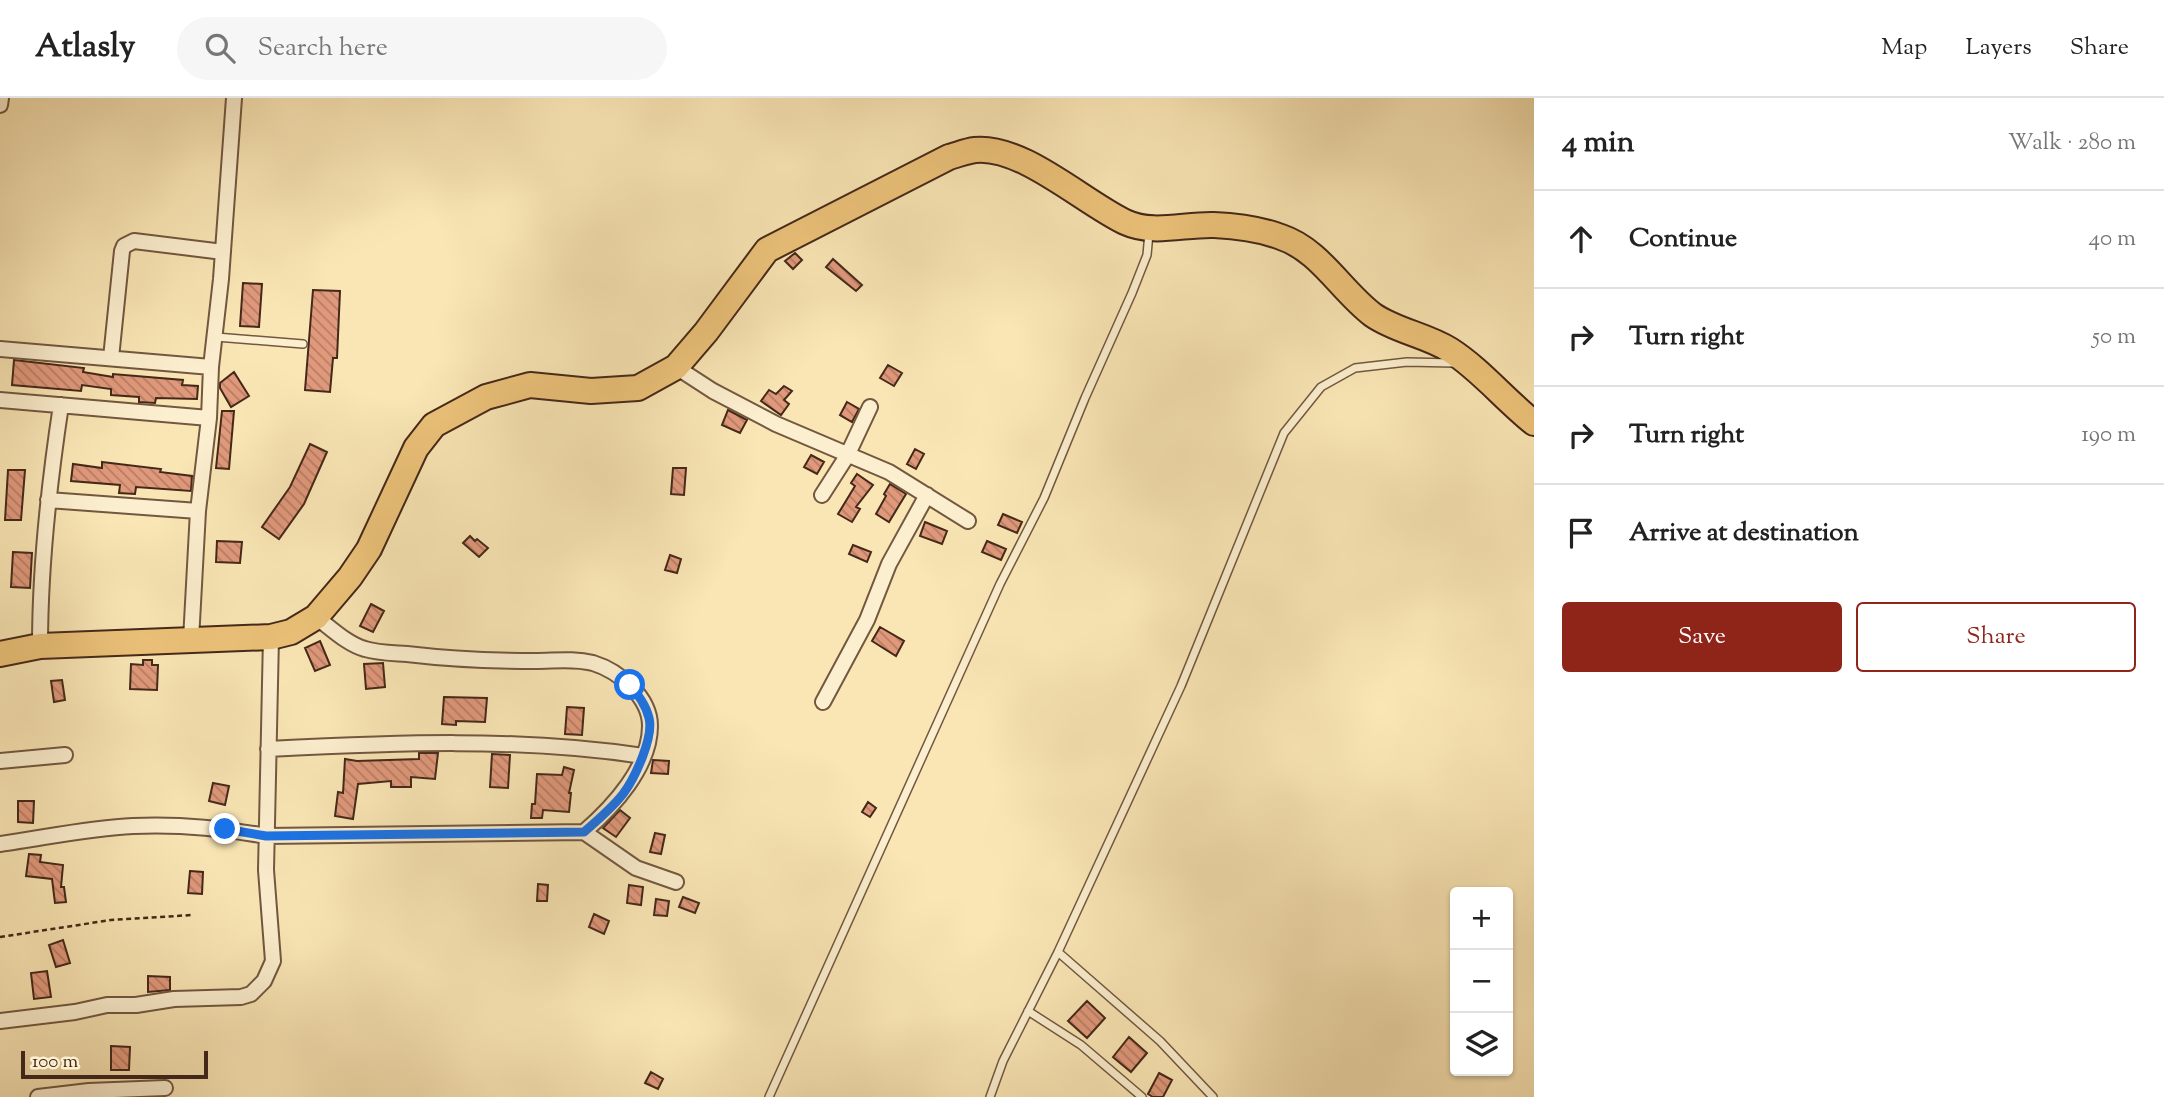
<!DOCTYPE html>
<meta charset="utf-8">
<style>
body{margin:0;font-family:"Sorts Mill Goudy",serif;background:#f6f6f6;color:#222}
.controls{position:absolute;right:21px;bottom:21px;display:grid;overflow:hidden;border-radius:7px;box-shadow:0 2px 5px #0004}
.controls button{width:63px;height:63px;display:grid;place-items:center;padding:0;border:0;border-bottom:2px solid #e0e0e0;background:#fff;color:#222;font:35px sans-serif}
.scale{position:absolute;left:21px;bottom:18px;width:187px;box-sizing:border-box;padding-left:7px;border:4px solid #442819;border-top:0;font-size:19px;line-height:24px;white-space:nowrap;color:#442819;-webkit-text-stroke:5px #fcefcf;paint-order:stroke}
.stop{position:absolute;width:21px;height:21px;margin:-16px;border:5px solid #1a73e8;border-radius:50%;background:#fff}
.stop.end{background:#1a73e8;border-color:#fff;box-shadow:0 2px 7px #0008}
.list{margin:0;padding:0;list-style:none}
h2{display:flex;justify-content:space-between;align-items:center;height:91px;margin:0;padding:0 28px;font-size:30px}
h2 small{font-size:23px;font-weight:400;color:#767676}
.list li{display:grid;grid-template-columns:46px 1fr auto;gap:21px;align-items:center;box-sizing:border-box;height:98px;padding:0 28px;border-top:2px solid #e0e0e0}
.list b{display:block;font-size:26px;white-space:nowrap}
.list em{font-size:23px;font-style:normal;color:#767676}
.actions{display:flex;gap:14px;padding:21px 28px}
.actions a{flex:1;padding:16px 0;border:2px solid #8f2418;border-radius:7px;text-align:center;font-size:24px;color:#8f2418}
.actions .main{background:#8f2418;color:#fff}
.icon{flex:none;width:38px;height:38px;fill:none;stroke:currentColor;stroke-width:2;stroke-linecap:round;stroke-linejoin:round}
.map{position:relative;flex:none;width:1534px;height:999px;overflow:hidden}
header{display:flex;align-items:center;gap:42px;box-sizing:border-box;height:98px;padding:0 35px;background:#fff;border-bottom:2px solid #e0e0e0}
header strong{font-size:33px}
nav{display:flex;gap:38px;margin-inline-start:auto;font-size:24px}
.search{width:490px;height:63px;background:#f6f6f6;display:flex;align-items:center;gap:18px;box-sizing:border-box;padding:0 24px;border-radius:38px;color:#767676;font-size:26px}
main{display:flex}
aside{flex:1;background:#fff}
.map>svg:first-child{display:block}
.building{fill:url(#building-back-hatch);stroke:#442819;stroke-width:2}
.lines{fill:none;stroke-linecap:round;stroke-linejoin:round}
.service-casing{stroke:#725840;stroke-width:10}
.minor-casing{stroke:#725840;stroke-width:18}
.trunk-casing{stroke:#442819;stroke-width:28}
.path{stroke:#442819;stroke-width:2.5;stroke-dasharray:5 3.5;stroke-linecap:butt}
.service{stroke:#fcefcf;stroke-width:7}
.minor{stroke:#fcefcf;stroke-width:14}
.trunk{stroke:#edc37a;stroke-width:24}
.route{stroke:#1a73e8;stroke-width:9}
</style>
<header>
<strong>Atlasly</strong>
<div class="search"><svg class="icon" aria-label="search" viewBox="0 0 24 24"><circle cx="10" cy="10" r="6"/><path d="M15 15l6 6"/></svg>Search here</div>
<nav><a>Map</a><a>Layers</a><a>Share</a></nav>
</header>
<main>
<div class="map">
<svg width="1534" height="999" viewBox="0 0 1534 999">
<defs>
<pattern id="building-back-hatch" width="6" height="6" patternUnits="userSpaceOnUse" patternTransform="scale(1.75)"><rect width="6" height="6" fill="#e1997c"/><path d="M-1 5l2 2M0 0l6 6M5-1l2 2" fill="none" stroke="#b87d65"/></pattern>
</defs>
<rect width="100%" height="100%" fill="#fae6b5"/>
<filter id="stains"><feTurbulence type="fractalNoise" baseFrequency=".00286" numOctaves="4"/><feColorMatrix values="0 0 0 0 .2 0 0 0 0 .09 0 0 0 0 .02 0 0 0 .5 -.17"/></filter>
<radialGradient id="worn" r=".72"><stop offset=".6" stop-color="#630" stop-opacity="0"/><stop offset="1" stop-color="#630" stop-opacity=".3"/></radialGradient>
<path class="building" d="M795,155l7,7 -9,9 -8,-8z
M833,161l29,26 -6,6 -30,-24z
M243,185l19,1 -3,43 -19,-1z
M313,192l27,1 -3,67h-4l-3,34 -25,-2z
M14,262l70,8 -1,4 30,5v-3l70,6 -1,5 16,1 -1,13 -41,-1 -1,5 -16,-1v-5l-28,-2v-6l-29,-4 -1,6 -69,-6z
M888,267l14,8 -8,13 -14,-8z
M234,274l15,24 -18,11 -11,-19v-5z
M784,288l8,5 -8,9 5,4 -8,11 -20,-14 8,-11 7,4z
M847,304l12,7 -7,13 -12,-7z
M728,312l19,10 -7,13 -18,-8z
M222,313h12l-5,58 -13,-1z
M310,346l17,8 -23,52 -25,35 -17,-12 28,-40z
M915,351l9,5 -8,15 -9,-5z
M811,357l13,7 -7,12 -13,-7z
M102,364l59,7 -1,3 32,4 -1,15 -55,-4 -1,7 -16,-1 1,-8 -49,-4 2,-17 29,4z
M673,370h13l-2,27 -13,-1z
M8,372h17l-4,50h-16z
M857,376l16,11 -17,22 4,2 -8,13 -14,-8 17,-28 -4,-3z
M890,386l16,10 -17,28 -13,-8 10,-18 -2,-2z
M1003,416l19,8 -5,11 -19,-8z
M925,424l22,9 -5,13 -22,-8z
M470,438l5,5 2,-2 11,9 -9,9 -16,-14z
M217,443l25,1 -2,21 -24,-1z
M987,443l19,8 -5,11 -19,-8z
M853,447l18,7 -4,10 -18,-8z
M13,454l19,1 -2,35 -19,-1z
M670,457l11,4 -4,14 -12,-3z
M371,506l13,7 -11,21 -13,-6z
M880,529l24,14 -8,15 -24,-15z
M320,543l10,24 -15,6 -10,-23z
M143,562h9v5h6l-1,25 -27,-1 1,-25 12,1z
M383,565l2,24 -19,2 -2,-25z
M62,582l3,20 -11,2 -3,-21z
M444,599l43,1 -2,24 -29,-1v4l-14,-1z
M567,609l17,1 -2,27 -17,-1z
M419,655h19l-3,26 -24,-2v10h-20v-6l-33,3 -5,35 -18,-3 3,-24 5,1 2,-34 12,2 62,-2z
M492,656l18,1 -2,33 -18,-1z
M653,662l16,1 -1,13 -17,-1z
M564,669l10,3 -5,23h2l-2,19 -26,-2 -1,8h-11l1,-14h3l2,-30 25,1z
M213,685l16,3 -4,19 -16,-4z
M18,703h16l-1,22 -15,-1z
M868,704l8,6 -6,9 -8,-5z
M620,712l10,8 -14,19 -13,-9z
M655,735l10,2 -4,19 -11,-2z
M29,756l12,1 -1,7 23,3 -2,22h3l2,15 -11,1 -3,-24 -26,-3z
M190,773l13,1 -1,22 -14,-1z
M538,786l10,1 -1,16h-10z
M629,787l14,2 -2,18 -14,-2z
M683,799l16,6 -4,10 -16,-6z
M656,801l13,2 -2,15 -13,-1z
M594,816l15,7 -5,13 -15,-7z
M63,842l7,23 -14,4 -7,-22z
M47,873l4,26 -17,2 -3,-26z
M148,878l22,1v13l-22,2z
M1087,903l18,17 -18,20 -19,-17z
M1129,939l18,16 -16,19 -18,-15z
M111,948l19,1 -1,23h-18z
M651,974l12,7 -5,10 -13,-6z
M1159,975l13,7 -9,17h-10l-5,-3z"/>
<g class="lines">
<g class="service-casing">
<path id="service" d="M216,239l87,7
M1058,854l102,89 53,56
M1028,913l53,34 61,52
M769,999l231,-513 44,-86 41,-100 47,-105 15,-38 2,-22
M990,999l13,-36 55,-109 123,-266 103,-253 37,-46 34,-19 52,-6 47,1"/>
</g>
<g class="minor-casing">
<path id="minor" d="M0,7l1,-7
M0,251l211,18
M111,260l11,-107 2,-5 10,-5 89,11
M676,269l37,24 63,33 113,48 79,49
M0,302l209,18
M822,397l25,-39 23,-49
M48,402l150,11
M191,542l7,-129 11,-93 2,-51 10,-88 13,-181
M40,548c0,-81 9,-162 21,-241
M823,604l44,-82 22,-56 38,-69
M268,651c125,-6 250,-12 375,7
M0,663l65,-6
M584,734l52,36 40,14
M0,746c44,-6 88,-16 133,-18 44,-2 89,2 133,10l318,-4c29,-25 66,-65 66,-106 0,-29 -31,-55 -57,-63 -20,-5 -38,-2 -58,-2 -43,0 -86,-2 -128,-7 -13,-1 -29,-1 -42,-5 -18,-5 -34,-21 -49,-32
M0,923l75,-9 32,-7h29l38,-6 67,-2 10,-3 13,-13 9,-20 -7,-91 5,-233
M38,999l51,-6 76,-3"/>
</g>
<g class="trunk-casing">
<path id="trunk" d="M0,556l40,-8 231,-9 20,-5 25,-15 34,-40 19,-28 47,-101 18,-23 52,-28 44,-12 61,6 47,-3 38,-21 30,-35 61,-82 182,-93c8,-2 17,-6 26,-7 47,-5 108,52 150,72 28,13 59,2 89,3 23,1 46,4 67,12 39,13 60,54 92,78 23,16 53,20 77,35 31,20 55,50 84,73"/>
</g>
<path class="path" d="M0,839l111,-17 81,-5"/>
<use href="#service" class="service"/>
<use href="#minor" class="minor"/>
<use href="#trunk" class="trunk"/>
</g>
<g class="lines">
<path class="route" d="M225,731l41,7 318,-4c14,-12 28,-24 39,-38 12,-16 31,-57 26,-76 -3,-13 -11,-23 -19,-33"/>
</g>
<rect width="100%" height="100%" filter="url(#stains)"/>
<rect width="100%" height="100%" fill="url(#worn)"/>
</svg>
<div class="controls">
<button>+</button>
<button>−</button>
<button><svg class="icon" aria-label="layers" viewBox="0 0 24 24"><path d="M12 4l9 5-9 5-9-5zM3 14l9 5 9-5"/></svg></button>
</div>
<div class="scale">100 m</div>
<div class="stop" style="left:630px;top:587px"></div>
<div class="stop end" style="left:225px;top:731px"></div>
</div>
<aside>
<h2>4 min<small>Walk · 280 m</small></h2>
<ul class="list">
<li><svg class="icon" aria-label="ahead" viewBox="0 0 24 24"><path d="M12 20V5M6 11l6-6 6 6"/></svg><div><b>Continue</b></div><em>40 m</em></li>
<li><svg class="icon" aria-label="right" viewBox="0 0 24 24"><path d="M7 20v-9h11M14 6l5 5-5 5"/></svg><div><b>Turn right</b></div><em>50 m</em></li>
<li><svg class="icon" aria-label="right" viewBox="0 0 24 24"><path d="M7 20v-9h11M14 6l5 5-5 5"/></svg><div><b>Turn right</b></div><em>190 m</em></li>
<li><svg class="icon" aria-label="arrive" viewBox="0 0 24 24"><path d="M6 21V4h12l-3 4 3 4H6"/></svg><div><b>Arrive at destination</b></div></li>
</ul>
<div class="actions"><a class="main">Save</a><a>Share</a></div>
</aside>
</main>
